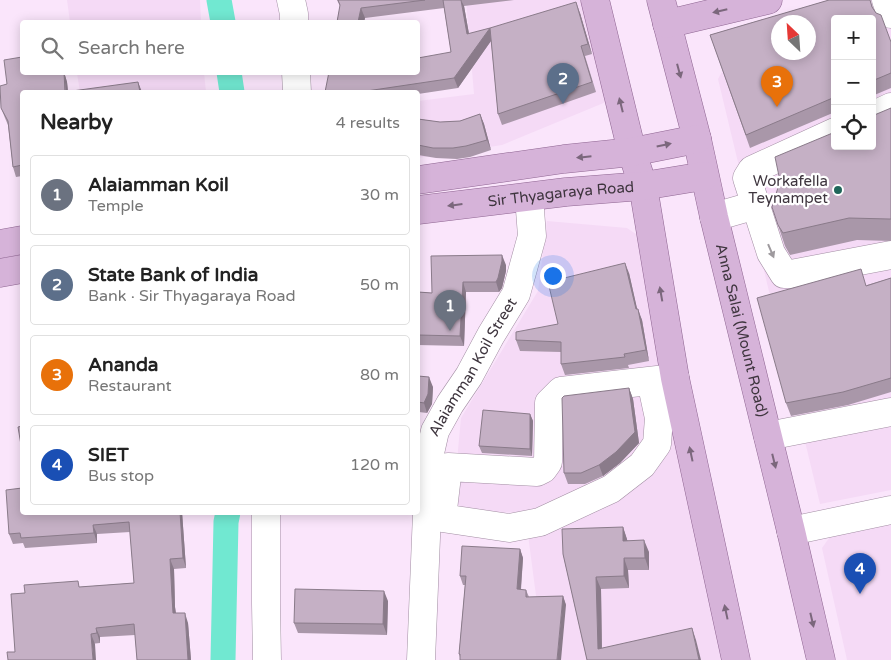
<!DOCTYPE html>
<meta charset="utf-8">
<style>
body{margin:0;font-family:"Varela Round",sans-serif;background:#f2f2f2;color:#222}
.controls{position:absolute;right:15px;top:15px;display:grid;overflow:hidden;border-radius:5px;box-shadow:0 2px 12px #0003}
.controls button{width:45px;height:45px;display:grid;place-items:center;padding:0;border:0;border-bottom:1px solid #e0e0e0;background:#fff;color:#222;font:25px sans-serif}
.compass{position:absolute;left:771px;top:15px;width:45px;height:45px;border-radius:50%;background:#fff;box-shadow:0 2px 12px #0003;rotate:335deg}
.you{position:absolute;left:552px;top:275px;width:18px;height:18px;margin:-12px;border:4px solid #fff;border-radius:50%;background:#1a73e8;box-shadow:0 0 0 8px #1a73e833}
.badge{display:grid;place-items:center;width:32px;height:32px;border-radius:50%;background:#1f665a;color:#fff;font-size:16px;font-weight:700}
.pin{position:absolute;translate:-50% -41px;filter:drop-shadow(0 1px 2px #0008)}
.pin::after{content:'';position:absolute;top:26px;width:18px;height:15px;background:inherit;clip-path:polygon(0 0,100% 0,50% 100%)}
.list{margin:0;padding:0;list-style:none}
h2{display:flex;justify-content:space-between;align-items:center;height:65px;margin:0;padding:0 20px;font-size:21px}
h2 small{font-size:16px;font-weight:400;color:#767676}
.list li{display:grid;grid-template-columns:32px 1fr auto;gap:15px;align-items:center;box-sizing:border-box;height:80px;margin:0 10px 10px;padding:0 10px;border:1px solid #e0e0e0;border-radius:5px}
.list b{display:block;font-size:19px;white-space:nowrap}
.list p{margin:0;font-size:16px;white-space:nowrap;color:#767676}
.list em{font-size:16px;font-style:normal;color:#767676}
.icon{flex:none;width:28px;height:28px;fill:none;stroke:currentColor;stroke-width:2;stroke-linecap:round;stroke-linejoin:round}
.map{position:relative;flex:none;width:891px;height:660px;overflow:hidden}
.search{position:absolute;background:#fff;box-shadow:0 2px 12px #0003;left:20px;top:20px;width:400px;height:55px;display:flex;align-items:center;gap:12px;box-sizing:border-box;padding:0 18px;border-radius:5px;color:#767676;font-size:19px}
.panel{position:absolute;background:#fff;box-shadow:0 2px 12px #0003;left:20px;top:90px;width:400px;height:425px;border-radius:5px}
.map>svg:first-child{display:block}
.built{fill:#f5daf6}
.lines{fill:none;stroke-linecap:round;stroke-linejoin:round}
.canal{stroke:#71e8d1;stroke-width:25}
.minor-casing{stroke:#a28ea3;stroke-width:29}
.major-casing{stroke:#8f6692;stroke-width:29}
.minor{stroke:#fff;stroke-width:28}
.major{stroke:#d6b3d9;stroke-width:28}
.wall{fill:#a997a9}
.shaded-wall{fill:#8a7b8a}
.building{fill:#c5b0c5;stroke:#8a7b8a;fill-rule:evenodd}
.oneway{fill:#7b677c}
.oneway2{fill:#9e9a9e}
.poi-dot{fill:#1f665a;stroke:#fff;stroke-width:2}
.labels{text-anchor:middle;stroke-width:4.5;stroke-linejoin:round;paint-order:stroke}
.poi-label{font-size:15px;fill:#3e353e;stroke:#fff;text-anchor:end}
.street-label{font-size:15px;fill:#3e353e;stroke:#fff}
</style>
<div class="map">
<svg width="891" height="660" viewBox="0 0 891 660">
<rect width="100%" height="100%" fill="#fae5fb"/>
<path class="built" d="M67,0h133l1,22h-131z
M466,0h115l25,102 -104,43 -84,13v-57l56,-7z
M891,11v479l-71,14 -102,-425 11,-20 49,-7h30l27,-25v119h37v-127z
M77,73h127l2,19h-126z
M547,221l80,7 25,17 92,415h-210l6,-34 -15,-114 -73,1 9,-95 77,-127z
M891,516v144h-44l-25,-112 17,-24z"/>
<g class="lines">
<path class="canal" d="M219,0l4,22
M229,72l3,20
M223,660l3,-138 2,-10"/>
<g class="minor-casing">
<g id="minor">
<path d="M291,0l3,14v8"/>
<path d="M886,0l5,14"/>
<path d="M296,72l1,20"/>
<path d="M872,116l19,-9"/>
<path d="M835,132l-83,38 -5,8 24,75 13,21h7l100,-19"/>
<path d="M714,217l42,-12"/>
<path d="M651,381l8,37 -2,26 -15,21 -31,24 -71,33 -31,6 -67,-10 6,-51 89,5 6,-3 5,-7 1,-59 12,-12 114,-13"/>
<path d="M768,436l123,-24"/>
<path d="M266,512v92l1,56"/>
<path d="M791,531l100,-21"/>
<path id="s1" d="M421,660l8,-196 1,-11 5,-22 15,-27 19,-28 22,-41 25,-41 16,-58 -3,-39"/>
</g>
</g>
<g class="major-casing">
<g id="major">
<path d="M595,0l37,152 11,34 32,192 61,282"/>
<path id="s2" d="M661,0l36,139 17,78 77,314 30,129"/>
<path d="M667,24l101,-24"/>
<path d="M418,180l146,-21 68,-7 65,-13"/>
<path id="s3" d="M418,210l148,-18 77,-6 61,-10"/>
<path d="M0,244l22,-4"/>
<path d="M0,273l22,-4"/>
</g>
</g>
<use href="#minor" class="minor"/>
<use href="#major" class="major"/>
</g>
<path class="wall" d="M337,0h177l-50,6 5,28 21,-6v2l90,-17 12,41 -7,2 11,36 -94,33 -4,-11 -7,-73 -33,47 -40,6v-2h-93l126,-40 -7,-44 -79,10 -1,4h-27l3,-16z
M829,0h41l3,8 18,34v46l-19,8v-77h-37v93l-85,36 -40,-113z
M22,72h42l3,10 1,9 74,1h-120v84l-6,1 -3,-10 -5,-42 -3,-7 -4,-10 6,-24z
M891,108v133l-34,-1 -67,15 -5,-9 -7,-21z
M480,114l4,10 7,26 -21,7 -13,2 -21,-1 -18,-3v-36l22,3 20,-1z
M506,265v6l-4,17 -3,4h-33l-2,54 -46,-1v-53l14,1z
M629,273l8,36 5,11 7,41 -21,4 1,3 -64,7 -4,-11v-12l-41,-1 -4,-11 42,-16z
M891,278v114l-43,13 -57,11 -5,-13 81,-118z
M418,376l15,11 -1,17 -5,9 -8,-1 -1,26z
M629,388l4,11 6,44 -19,20 -17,13 -18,8h-17l-4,-11z
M530,414l3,7 -1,35 -50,-3 -3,-7z
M22,512h160l4,56 -12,1 1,38 1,6 12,10 3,37h-54l-2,-25 -35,2v6l-85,9 10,-59 55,-6 54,-4 -4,-51 -33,2v9l-72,5 -2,-5 -10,1 -4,-10z
M623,527l4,13 22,12v18h-21l1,18 -28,1 1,59 94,-8 -109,20 -24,-106z
M520,549l3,9 -2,32h5l3,7 34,-1 3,9 -106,52 -1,-3 6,-69h-2l-3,-9z
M388,601l-1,34 -89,-2 -4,-10z"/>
<path class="shaded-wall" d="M461,0l3,6 7,39 -4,-11z
M576,2l4,11 12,41 -4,-10z
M361,8l4,10 -1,4h-6z
M490,28l3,10 -35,50 -4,-10z
M64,72l3,10 1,10h-2z
M138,82l4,10h-2z
M480,114l4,10 7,26 -4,-10z
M502,255l4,10v6l-4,17 -3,4 -3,-10z
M625,263l4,10 10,44 -1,-8 4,11 7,41 -3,-11z
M463,282l3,10 -2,54 -4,-10z
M429,377l4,10 -1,17 -5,9 -3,-10z
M629,388l4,11 6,44 -19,20 -17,13 -4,-11z
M418,409l1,3 -1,26z
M530,414l3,7 -1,35 -2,-7z
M180,512h2l4,56 -3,-10z
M93,525l4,9v9l-3,-10z
M623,527l4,12 1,14 -5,-12z
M644,540l5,12v18l-4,-12z
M520,549l3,9 -3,41 -3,-10z
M624,558l4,12 1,18 -5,-12z
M170,559l4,10 1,38 2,16 -4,-10 -1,-16z
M596,577l5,12 1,71 -4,-11z
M384,591l4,10 -1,34 -4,-11z
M563,596l3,9 -5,55h-4z
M185,613l3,10 3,37h-3z
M96,628l4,9v6l-3,-10z
M692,628l4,12 5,20h-2z
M91,634l4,10 1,16h-3z"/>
<path class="building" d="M338,0h87l-64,8 -3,14h-21l3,-17z
M443,0h18l6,34 23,-6 -36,50 -94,14h-35l4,-20h89v-14l33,-6z
M829,0h41l2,7 4,6 5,2 10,27v31l-19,8v-62h-37v78l-89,38 -36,-100zM778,22h30v30h-30z
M576,2l12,42 -7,2 11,36 -94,32 -8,-86z
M22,57v15h42l1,20 73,-10 2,10h-118v73l-9,2 -5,-46 -7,-13 -1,-22 7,-2 -3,-24z
M891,108v111h-2l-40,-1 -66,15 -5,-8 -6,-18 8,-26 -5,-24 60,-25v14h37v-30z
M480,114l7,26 -21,6 -13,2h-20l-15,-3v-26l22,3 20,-1z
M502,255v6l-4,17 -2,4h-33l-3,54 -42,-1v-43l14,1 -1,-37z
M625,263l11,46h2l8,41 -22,4 1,3 -64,7v-22l-45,-2v-8l42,-8 -10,-42z
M861,269l5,17 25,-8v100l-48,14 -57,11 -29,-105z
M418,376l11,1 -1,17 -4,9 -6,-1z
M629,388l6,44 -19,20 -17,13 -18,8h-17l-2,-75 2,-2z
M483,410l47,4v35l-51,-3z
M22,426v25l-4,-24z
M22,488v24h158l3,46 -13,1 2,38 1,16h12l3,47h-51l-3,-36 -38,4 1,5 -6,1 2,26h-85l-1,-8h8l-4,-58 14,-1 -1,-8 54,-4 1,6 55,-4 -5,-61 -36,3 1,8 -73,5 -1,-5 -11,1 -3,-44z
M623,527v14l21,-1 1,18h-21v18l-28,1 2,72 94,-21 7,32h-112l-24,-106 -1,-25z
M462,546l58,3 -3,40 9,1v7l37,-1 -6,64h-97v-6h-1l7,-78h-6z
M295,589l89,2 -1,33 -89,-1z"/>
<defs><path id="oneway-solid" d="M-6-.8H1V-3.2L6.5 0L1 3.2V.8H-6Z" transform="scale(1.25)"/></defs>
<g class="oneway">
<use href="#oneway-solid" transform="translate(720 11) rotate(167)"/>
<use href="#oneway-solid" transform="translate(679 71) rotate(75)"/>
<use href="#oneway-solid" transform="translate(621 105) rotate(-104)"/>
<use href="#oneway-solid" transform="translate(664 145) rotate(-12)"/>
<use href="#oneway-solid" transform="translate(584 157) rotate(174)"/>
<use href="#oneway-solid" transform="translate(455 205) rotate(173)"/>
<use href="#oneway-solid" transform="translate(661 294) rotate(-100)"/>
<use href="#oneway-solid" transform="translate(691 454) rotate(-102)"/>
<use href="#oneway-solid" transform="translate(774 461) rotate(76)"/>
<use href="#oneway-solid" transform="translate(726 612) rotate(-102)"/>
<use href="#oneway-solid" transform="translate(812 620) rotate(77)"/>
</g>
<use class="oneway2" href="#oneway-solid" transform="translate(771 251) rotate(67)"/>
<circle class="poi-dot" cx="838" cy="190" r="5"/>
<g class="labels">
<g class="poi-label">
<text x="828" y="186">Workafella<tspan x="828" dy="17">Teynampet</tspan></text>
</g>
<g class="street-label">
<text dy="5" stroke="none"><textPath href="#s3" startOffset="144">Sir Thyagaraya Road</textPath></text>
<text dy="5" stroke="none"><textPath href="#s2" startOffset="340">Anna Salai (Mount Road)</textPath></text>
<text dy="5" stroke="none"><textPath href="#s1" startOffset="304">Alaiamman Koil Street</textPath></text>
</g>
</g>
</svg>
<div class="controls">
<button>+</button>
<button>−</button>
<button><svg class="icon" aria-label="locate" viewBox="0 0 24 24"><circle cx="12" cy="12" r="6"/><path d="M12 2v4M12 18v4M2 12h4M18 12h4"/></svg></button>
</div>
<svg class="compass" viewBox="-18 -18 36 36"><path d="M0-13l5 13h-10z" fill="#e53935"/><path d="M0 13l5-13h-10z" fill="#767676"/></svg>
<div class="you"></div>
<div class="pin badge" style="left:450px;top:331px;background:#6b7280">1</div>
<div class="pin badge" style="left:563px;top:104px;background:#5c6f8a">2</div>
<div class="pin badge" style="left:777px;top:107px;background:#e8710a">3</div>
<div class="pin badge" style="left:860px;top:594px;background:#1a4fb4">4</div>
<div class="search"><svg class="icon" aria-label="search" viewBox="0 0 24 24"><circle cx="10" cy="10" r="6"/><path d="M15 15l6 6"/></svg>Search here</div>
<section class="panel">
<h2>Nearby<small>4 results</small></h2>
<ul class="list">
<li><span class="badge" style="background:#6b7280">1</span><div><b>Alaiamman Koil</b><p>Temple</p></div><em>30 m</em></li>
<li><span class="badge" style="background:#5c6f8a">2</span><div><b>State Bank of India</b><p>Bank · Sir Thyagaraya Road</p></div><em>50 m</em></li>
<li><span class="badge" style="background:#e8710a">3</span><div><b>Ananda</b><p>Restaurant</p></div><em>80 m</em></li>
<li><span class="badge" style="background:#1a4fb4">4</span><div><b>SIET</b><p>Bus stop</p></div><em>120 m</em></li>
</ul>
</section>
</div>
